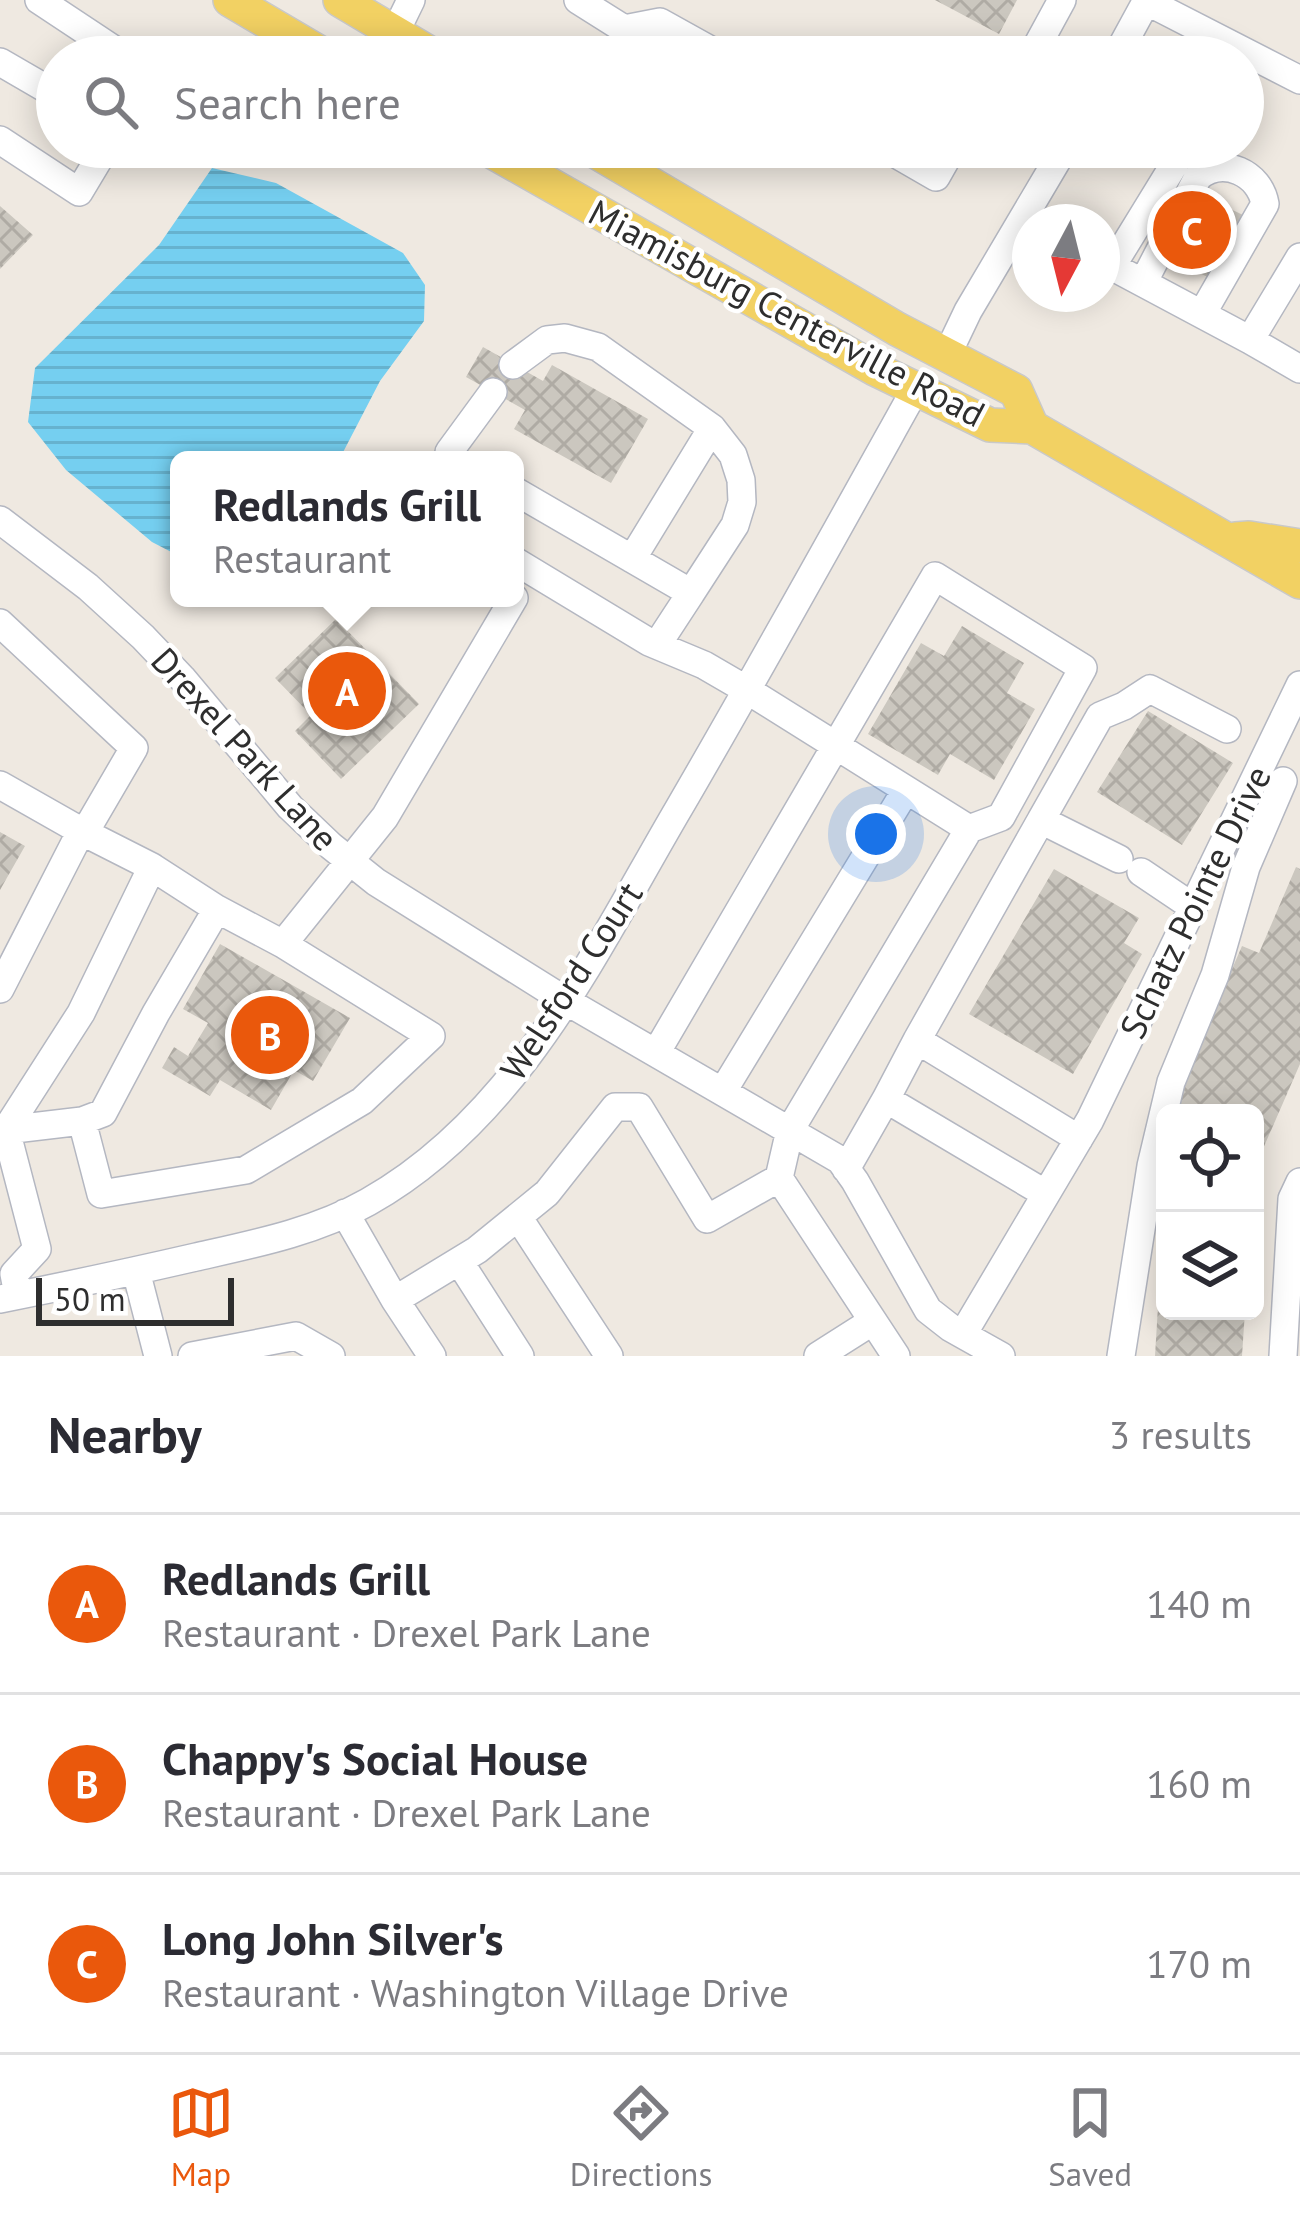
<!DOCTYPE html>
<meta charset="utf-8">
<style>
body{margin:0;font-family:"PT Sans",sans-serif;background:#f2f2f3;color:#2b2b33}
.controls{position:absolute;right:36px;bottom:36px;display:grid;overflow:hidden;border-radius:18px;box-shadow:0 6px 30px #0003}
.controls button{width:108px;height:108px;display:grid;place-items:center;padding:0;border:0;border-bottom:3px solid #e1e1e2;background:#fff;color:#2b2b33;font:60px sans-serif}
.compass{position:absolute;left:1012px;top:204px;width:108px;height:108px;border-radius:50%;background:#fff;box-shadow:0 6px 30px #0003;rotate:187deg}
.scale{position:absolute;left:36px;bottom:30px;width:198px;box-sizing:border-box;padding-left:12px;border:6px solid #2e2e2e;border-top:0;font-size:33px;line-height:42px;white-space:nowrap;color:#2e2e2e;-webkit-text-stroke:9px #fff;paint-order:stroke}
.you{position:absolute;left:876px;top:834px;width:42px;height:42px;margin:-30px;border:9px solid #fff;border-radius:50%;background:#1a73e8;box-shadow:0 0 0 18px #1a73e833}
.badge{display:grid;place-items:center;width:78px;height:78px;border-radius:50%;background:#ea580c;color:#fff;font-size:39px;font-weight:700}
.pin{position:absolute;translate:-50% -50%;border:6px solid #fff;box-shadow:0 3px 12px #0006}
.popup{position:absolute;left:170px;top:451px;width:354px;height:156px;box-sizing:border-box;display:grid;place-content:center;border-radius:18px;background:#fff;filter:drop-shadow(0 3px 9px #0005);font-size:39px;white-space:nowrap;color:#7c7c81}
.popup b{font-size:45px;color:#2b2b33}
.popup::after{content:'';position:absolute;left:50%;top:100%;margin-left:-24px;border:24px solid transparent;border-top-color:#fff}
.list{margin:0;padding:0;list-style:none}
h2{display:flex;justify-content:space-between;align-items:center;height:156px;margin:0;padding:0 48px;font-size:51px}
h2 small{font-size:39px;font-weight:400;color:#7c7c81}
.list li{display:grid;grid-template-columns:78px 1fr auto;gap:36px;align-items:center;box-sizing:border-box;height:180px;padding:0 48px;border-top:3px solid #e1e1e2}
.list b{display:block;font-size:45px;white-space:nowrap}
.list p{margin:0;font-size:39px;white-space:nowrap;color:#7c7c81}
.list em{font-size:39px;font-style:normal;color:#7c7c81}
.icon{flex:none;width:66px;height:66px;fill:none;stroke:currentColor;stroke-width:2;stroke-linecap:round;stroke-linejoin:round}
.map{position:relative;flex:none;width:1300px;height:1356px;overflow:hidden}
.search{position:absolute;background:#fff;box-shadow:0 6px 30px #0003;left:36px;right:36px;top:36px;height:132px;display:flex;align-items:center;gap:30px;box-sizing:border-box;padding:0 42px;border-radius:66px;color:#7c7c81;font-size:45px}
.sheet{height:696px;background:#fff}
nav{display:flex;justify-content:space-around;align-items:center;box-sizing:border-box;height:168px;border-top:3px solid #e1e1e2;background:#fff;font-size:33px;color:#7c7c81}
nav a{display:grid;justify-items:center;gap:6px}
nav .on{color:#ea580c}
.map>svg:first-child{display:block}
.water{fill:url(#water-rules)}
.building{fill:url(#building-cross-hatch)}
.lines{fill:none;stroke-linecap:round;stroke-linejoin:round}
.minor-casing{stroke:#b4b7c1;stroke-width:30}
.major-casing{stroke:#c9c9c9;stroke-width:36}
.minor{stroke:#fff;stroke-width:27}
.major{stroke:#f2d163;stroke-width:33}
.labels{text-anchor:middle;stroke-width:9;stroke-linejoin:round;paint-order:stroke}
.street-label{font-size:36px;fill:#2e2e2e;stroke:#fff}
</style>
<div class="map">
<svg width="1300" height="1356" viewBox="0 0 1300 1356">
<defs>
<pattern id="water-rules" width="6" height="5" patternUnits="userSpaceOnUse" patternTransform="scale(3)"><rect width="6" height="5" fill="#75cff0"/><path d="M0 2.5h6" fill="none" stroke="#66b2ce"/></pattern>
<pattern id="building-cross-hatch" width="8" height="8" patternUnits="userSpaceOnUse" patternTransform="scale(3)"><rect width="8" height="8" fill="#cbc7bf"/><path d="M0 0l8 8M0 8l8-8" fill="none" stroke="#afaba4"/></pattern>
</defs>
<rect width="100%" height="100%" fill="#efe9e1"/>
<path class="water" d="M212,168l64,15 127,70 22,32 -1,36 -44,60 -41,79h-160v96l-27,-14 -86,-72 -38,-48 7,-54 124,-123z"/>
<path class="building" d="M935,0h82l-18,34z
M1198,193l49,24 -31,64 -48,-23z
M0,206l33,29 -33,34z
M483,347l60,34 9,-16 96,54 -37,64 -97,-54 11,-19 -59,-33z
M336,619l83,85 -78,75 -46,-48 16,-16 -36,-37z
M962,626l62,37 -17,30 28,16 -41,71 -44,-26 -12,21 -70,-41 53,-91 23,13z
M1148,711l85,52 -51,82 -85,-53z
M0,832l25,14 -25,44z
M1296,867l4,2v195l-45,103v-54h-69l1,-2 -14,-6 69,-159 17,7z
M1054,869l85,49 -15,25 18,11 -69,120 -104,-60z
M220,944l130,74 -37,63 -19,-11 -23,40 -51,-30 -10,16 -48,-28 12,-21 14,9 20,-33 -25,-14z
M1161,1256h4v55h80l-3,45h-87z"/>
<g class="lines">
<g class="minor-casing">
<path id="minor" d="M39,0l86,57
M578,0l46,29 36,-7 63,35
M1146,1l154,79
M366,57l29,-24 16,-33
M1031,57l31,-57
M1116,57l31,-57
M0,62l57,33
M0,140l79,52 27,-45
M884,147l52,30 17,-30
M1300,257l-50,83 50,29
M1102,261l148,79
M1112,266l73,-119
M1143,283l55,-106c25,-21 62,-4 67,27l-63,110
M947,355l21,-44 97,-164
M513,365l34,-25 18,-2 33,9 114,81 21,27 8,25 1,22 -7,23 -44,68
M449,452l44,-60
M515,491l176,102 -34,52
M0,520l88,67 55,50 39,41 108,129 41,39 45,36 190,119 274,159 15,21 73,129 23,18 50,28
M632,559l80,-131
M515,561l134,81 55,23 43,25 222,139 32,-12 82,-149 -148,-92 -279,477
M0,623l134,125 -49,84
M0,785l81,46
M1041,820l59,-104 24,-10 26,-17 77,40
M152,867l65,42
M1141,872l52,35
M0,989l81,-158 71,36 -71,146 -75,117 -6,2
M917,1040l124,-220 78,39
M723,1091l183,-301
M82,1121l21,-8 53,-100 61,-104 66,35
M846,1169l40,-70
M1046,1194l-160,-95 31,-59 162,99
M345,1213l50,87 37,56
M518,1217l91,139
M459,1261l61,95
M136,1271l22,85
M18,1295l-4,-21 23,-25 -31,-119 76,-9 19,73 145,-24 116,-69 69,-65 -148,-92 102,-127 129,-219
M0,1299c65,-13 131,-27 196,-42 58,-13 119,-25 172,-55 151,-85 227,-251 311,-394 81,-139 159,-280 237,-420
M395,1300l82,-50 70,-57 68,-86h24l68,112 72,-41
M963,1334l127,-214 210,-435
M192,1356l104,-20 35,20
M818,1356l55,-35
M896,1356l-117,-178 11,-48 179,-301
M1121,1356l30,-190 20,-84 44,-107 31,-108 37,-86
M1283,1356l9,-157 8,-17"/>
</g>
<g class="major-casing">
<path id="major" d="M230,0l97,57
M340,0l96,57
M484,147l391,222 115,56 42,2 268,155
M588,147l309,182 119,62 16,36
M1236,539l13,-1 51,8"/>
</g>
<use href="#minor" class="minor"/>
<use href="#major" class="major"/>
</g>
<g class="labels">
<g class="street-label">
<text transform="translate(787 313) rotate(28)" y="13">Miamisburg Centerville Road</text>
<text transform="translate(245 749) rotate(48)" y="13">Drexel Park Lane</text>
<text transform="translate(1195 902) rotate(-64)" y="13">Schatz Pointe Drive</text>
<text transform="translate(571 981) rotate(-57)" y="13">Welsford Court</text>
</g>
</g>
</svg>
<div class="controls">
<button><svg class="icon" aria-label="locate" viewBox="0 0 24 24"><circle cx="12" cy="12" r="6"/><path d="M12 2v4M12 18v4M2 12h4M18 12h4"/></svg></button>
<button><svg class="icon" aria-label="layers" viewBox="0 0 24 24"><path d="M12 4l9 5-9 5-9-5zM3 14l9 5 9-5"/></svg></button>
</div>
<svg class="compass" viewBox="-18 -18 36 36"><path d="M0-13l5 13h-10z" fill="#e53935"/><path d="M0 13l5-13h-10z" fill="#7c7c81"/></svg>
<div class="scale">50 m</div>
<div class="you"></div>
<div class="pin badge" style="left:347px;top:691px">A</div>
<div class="popup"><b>Redlands Grill</b>Restaurant</div>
<div class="pin badge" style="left:270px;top:1035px">B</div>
<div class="pin badge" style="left:1192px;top:230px">C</div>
<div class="search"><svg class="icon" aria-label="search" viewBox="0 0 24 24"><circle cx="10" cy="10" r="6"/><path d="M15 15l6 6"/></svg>Search here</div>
</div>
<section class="sheet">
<h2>Nearby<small>3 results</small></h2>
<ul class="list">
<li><span class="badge">A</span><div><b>Redlands Grill</b><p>Restaurant · Drexel Park Lane</p></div><em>140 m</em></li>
<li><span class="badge">B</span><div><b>Chappy's Social House</b><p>Restaurant · Drexel Park Lane</p></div><em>160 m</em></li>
<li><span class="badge">C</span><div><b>Long John Silver's</b><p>Restaurant · Washington Village Drive</p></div><em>170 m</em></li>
</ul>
</section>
<nav>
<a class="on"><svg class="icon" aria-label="map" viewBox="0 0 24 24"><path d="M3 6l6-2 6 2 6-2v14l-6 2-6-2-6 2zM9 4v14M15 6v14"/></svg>Map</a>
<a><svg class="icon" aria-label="directions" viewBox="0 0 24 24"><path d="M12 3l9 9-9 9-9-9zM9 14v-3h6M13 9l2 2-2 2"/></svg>Directions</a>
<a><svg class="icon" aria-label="saved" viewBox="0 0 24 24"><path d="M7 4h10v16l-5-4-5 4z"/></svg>Saved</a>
</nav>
